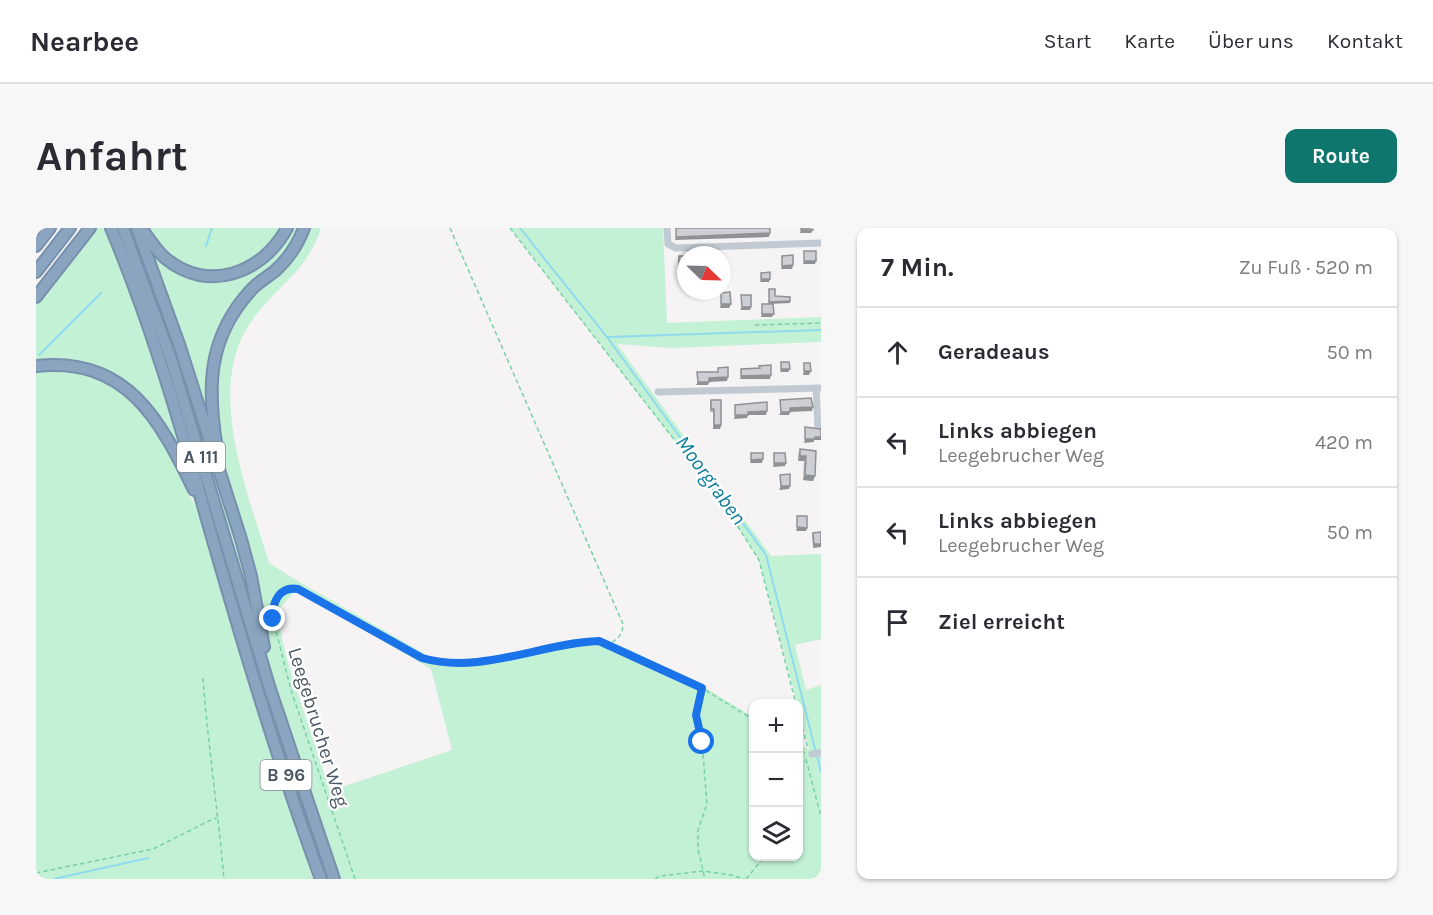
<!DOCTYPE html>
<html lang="de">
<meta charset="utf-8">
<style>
body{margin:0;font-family:Karla,sans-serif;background:#f7f7f7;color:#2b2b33}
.controls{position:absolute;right:18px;bottom:18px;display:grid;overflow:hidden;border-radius:12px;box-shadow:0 2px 4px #0004}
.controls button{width:54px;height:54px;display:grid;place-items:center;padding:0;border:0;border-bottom:2px solid #e1e1e2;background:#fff;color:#2b2b33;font:30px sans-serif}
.compass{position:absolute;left:641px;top:18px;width:54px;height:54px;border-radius:50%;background:#fff;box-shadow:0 2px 4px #0004;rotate:113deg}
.stop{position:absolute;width:18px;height:18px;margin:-14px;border:4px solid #1a73e8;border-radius:50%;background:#fff}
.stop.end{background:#1a73e8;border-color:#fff;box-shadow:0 2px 6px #0008}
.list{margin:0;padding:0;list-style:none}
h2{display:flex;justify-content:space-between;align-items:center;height:78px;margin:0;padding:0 24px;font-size:26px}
h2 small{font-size:20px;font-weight:400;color:#7c7c81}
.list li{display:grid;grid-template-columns:39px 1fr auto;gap:18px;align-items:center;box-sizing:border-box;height:90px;padding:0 24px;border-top:2px solid #e1e1e2}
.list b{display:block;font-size:22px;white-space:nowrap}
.list p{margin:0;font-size:20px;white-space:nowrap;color:#7c7c81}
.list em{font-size:20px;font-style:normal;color:#7c7c81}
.icon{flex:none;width:33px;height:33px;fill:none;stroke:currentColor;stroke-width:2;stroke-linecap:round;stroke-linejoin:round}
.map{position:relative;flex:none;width:785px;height:651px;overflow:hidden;border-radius:12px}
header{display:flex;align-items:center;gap:36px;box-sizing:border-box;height:84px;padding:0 30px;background:#fff;border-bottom:2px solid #e1e1e2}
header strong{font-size:28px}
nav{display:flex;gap:33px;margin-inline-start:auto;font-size:21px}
.intro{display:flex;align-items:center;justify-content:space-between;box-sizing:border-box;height:144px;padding:0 36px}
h1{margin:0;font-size:42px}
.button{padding:15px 27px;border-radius:12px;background:#0f766e;color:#fff;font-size:21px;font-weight:700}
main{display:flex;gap:36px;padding:0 36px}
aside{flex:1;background:#fff;border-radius:12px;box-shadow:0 2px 4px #0004}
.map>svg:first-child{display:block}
.green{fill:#c3f1d5;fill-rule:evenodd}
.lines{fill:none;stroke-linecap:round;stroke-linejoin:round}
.stream{stroke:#90daee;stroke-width:2}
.highway-casing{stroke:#7690ad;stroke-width:14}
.path{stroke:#7ad0a6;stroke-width:1.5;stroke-dasharray:4.5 3;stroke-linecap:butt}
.minor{stroke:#c1cad2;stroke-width:7}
.highway{stroke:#8ba5c1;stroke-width:10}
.wall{fill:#b0b2b7}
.shaded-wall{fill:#909195}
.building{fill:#cdcfd5;stroke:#909195;stroke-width:1.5}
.route{stroke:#1a73e8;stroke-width:8}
.labels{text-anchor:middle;stroke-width:4.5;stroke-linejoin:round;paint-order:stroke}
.shield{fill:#fff;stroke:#808990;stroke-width:1.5}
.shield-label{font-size:18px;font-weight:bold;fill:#4a5661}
.street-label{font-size:20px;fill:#4a5661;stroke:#fff}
.water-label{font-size:21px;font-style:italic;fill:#0c7c9b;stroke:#fff}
</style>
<header>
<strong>Nearbee</strong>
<nav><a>Start</a><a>Karte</a><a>Über uns</a><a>Kontakt</a></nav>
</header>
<div class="intro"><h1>Anfahrt</h1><a class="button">Route</a></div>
<main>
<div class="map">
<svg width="785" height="651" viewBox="0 0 785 651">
<rect width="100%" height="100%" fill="#f5f3f3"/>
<path class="green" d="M58,0h10l5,13 11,-13h201c-15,46 -43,56 -68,91 -50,67 -5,173 16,244l32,20 126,72 14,5 51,-3 80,-17 27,-2 29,11 71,35 54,33 1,139h44l1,-112 10,5 -10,-39 -1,-6 -1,-1 -38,-143 -38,-59 -211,-273h153l4,95 154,-6v25l-150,6 -54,-4 154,212 50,-2v85l-26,6 11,45 15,-5v194h-785v-508c11,0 22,-1 32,0 56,5 86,51 109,96 6,12 10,28 17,37l-12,-47 -21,-38 -19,-23 -15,-12 -91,-22v-60zM260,362l135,79 21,81 -122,41 -43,-131 -11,-48z"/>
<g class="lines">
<path class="stream" d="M484,0l87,109 159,218 55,217
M170,18l6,-18
M572,109l213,-7
M3,127l62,-62
M18,651l94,-21"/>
<g class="highway-casing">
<path id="highway" d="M75,0c39,93 68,191 95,288 35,122 71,244 115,363
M87,0l48,131 99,330 64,190
M101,0l43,119 61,192 10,37 13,71
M106,1c7,10 14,21 23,29 43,36 98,15 122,-30
M0,18l14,-18
M0,44l34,-44
M0,69l54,-69
M0,138c91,-10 124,54 158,124
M181,221c-10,-61 -10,-111 34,-159 7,-8 17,-13 25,-20 13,-12 22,-26 28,-42"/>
</g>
<path class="path" d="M414,0l173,396c0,11 -5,14 -13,20
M474,0l211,272 38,60 37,144
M719,97l66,-2
M167,450c5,67 15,134 21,201
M666,460l-6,27 6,27 5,62 -9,26v19l7,30
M762,485l10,35
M762,520l7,5
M770,531l15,58
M762,548l7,-15
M0,645l117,-24 60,-30 4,-1
M319,651l-64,-189 -17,-67c-3,-17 3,-37 24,-34l124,69c59,17 119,-14 177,-17l103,47 52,32
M619,651l5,-3 43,-5 28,4 13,4
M710,651l19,-23"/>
<path class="minor" d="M631,0l1,16 8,4 145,-5
M780,160l2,39
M622,164l163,-4
M776,526l9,-1"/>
<use href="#highway" class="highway"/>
</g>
<path class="wall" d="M675,172l10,25 -1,4h-7v-17h-3v-8z
M764,221l16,2 -3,30 -10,-1 1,-19h-6v-6z
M785,304l-8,16 -1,-12 1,-3z"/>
<path class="shaded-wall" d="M765,2h12l-2,3h-11z
M734,5l-1,4 -94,3 1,-3z
M768,33h12l-1,3h-12z
M757,37l-1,4h-11l1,-3z
M643,39h7v4h-8z
M725,51h9l-1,3h-9z
M754,73v2l-22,1 1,-2z
M685,76h10l-2,4h-9z
M706,79h9l-1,3h-10z
M726,86h12l-2,3h-11z
M745,141h9l-2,3h-8z
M768,143h7l-2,4h-6z
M735,147l-1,4h-30l1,-3z
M692,149l-1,4 -19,1 1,-4z
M662,154h11l-1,3h-12z
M777,179l-1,4 -23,1 1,-4z
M731,183l-1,4h-18l-1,3 -13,1 1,-4 13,-3z
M745,184h9l-1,3h-10z
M678,197h7l-1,4h-7z
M779,209h6v3h-7v2l-10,1 1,-4z
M764,228h6l-2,5h-6z
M727,231l-1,4h-12l1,-3z
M738,235h12l-1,3 -12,1z
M769,247l10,1 -2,5 -10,-1z
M745,258h9l-1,3 -10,1z
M761,299l10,1 -1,3h-10z
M778,316h7v3l-8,1z"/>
<path class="building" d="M640,0h94v5l-94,4z
M765,0h12v2h-12z
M768,23h12v10h-12z
M757,27v10l-11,1v-10z
M643,28h7v11h-7z
M734,44v7h-9v-6z
M733,61h6v7l15,1v4l-21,1z
M694,64l1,12h-10v-11z
M705,67h10v12h-9z
M726,76h11l1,10h-12z
M745,134h8l1,7h-9z
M768,135h6l1,8h-7z
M735,137v10l-30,1v-7l19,-1 -1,-2z
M692,139v10l-19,1v4h-11l-1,-10h21v-4z
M775,170l2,9 -23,1v4h-9l-1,-12z
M675,172h10v25h-7v-16h-3z
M731,174v9l-19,1v3h-13v-10z
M769,199l15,2 1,-1v9h-6v2h-10z
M764,221l16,2 -1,25 -10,-1 1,-19h-6z
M715,225h12v6l-12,1z
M738,225h11l1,10h-12z
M754,246v12h-9l-1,-11z
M761,288h10v12l-10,-1z
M785,304v12h-7l-1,-11z"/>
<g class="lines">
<path class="route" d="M237,391c-1,-17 6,-33 25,-30l124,69c59,17 119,-15 177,-17l103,47 -6,27 6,27"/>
</g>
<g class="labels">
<g class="shield">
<rect x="141" y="214" width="48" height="30" rx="4.5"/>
<rect x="224.5" y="532" width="51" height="30" rx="4.5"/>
</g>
<g class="shield-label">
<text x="165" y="235">A 111</text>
<text x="250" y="553">B 96</text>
</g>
<g class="street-label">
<text transform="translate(283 499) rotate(73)" y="7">Leegebrucher Weg</text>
</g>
<g class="water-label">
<text transform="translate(675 252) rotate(54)" y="7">Moorgraben</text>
</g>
</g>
</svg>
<div class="controls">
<button>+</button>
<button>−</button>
<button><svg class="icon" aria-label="layers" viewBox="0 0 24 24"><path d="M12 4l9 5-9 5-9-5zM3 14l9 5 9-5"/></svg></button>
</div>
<svg class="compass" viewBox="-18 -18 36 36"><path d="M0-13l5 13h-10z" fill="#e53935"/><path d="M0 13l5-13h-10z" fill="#7c7c81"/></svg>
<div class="stop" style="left:666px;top:514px"></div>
<div class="stop end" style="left:237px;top:391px"></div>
</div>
<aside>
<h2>7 Min.<small>Zu Fuß · 520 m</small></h2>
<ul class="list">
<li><svg class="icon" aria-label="ahead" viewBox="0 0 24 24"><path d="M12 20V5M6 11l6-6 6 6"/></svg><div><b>Geradeaus</b></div><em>50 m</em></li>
<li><svg class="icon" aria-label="left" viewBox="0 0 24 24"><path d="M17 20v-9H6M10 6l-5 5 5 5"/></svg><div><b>Links abbiegen</b><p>Leegebrucher Weg</p></div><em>420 m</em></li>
<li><svg class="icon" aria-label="left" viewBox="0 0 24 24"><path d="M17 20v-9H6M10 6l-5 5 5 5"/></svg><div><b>Links abbiegen</b><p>Leegebrucher Weg</p></div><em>50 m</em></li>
<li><svg class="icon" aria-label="arrive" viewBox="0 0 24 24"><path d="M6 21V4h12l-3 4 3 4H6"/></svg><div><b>Ziel erreicht</b></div></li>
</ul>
</aside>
</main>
